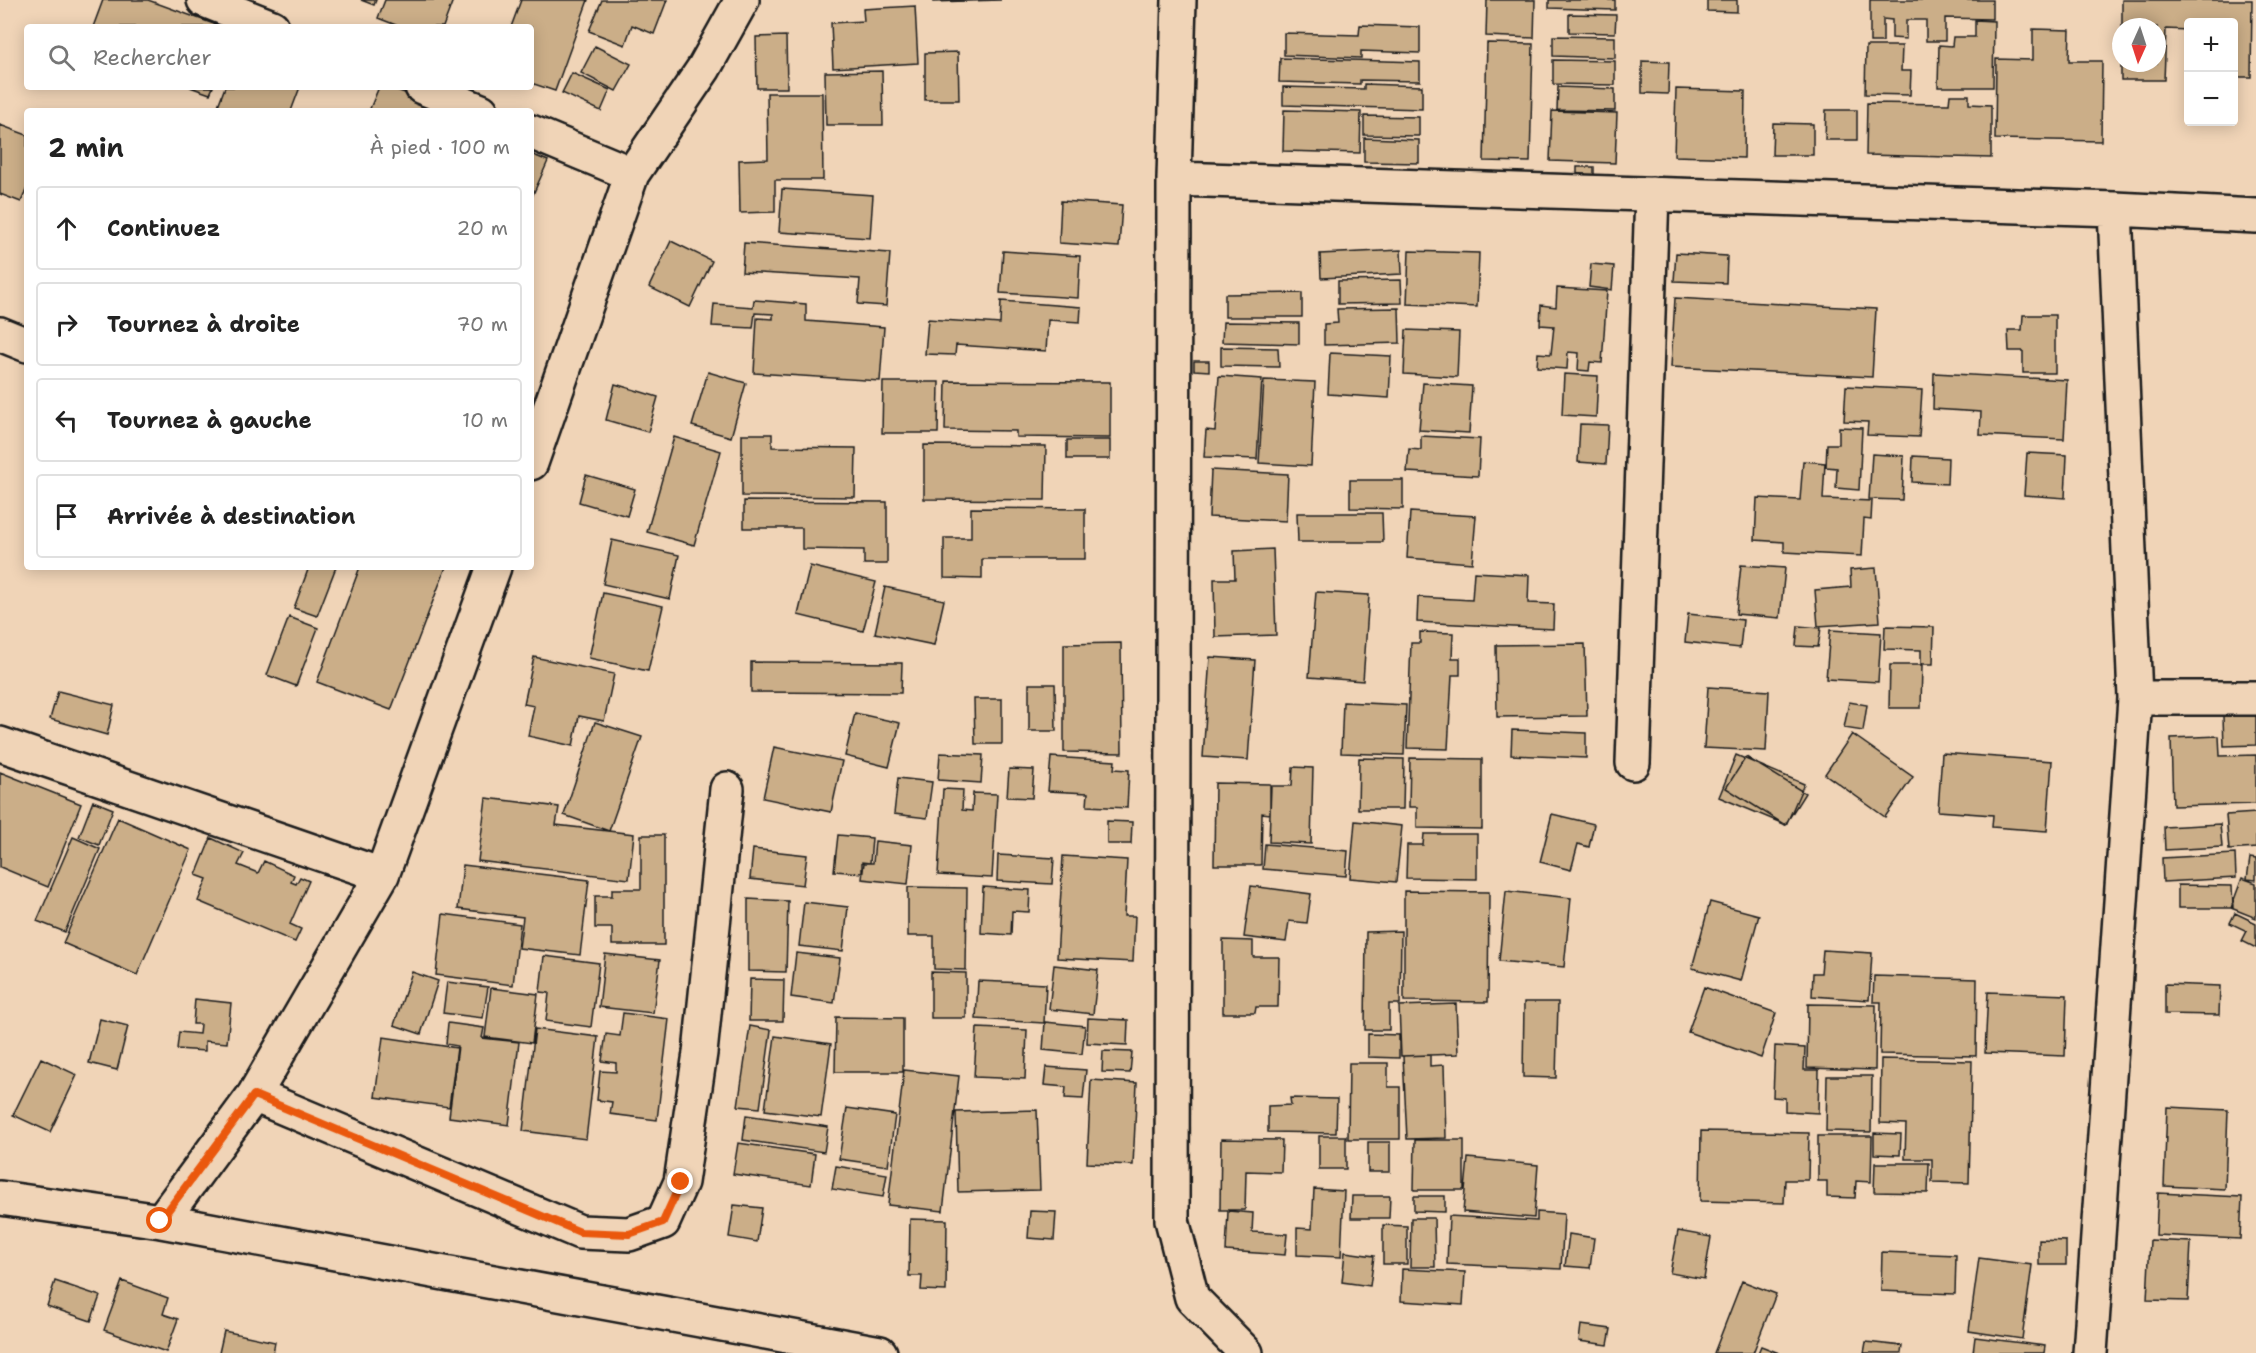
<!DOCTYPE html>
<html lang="fr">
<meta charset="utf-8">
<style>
body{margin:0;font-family:"Shantell Sans",sans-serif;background:#f6f6f6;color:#222}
.controls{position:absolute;right:18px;top:18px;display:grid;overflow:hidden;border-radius:6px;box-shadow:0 3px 15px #0003}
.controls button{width:54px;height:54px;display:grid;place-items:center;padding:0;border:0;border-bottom:2px solid #e0e0e0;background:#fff;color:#222;font:30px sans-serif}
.compass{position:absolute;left:2112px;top:18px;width:54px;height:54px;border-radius:50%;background:#fff;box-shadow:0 3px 15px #0003;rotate:183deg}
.stop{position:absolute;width:18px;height:18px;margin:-14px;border:4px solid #ea580c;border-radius:50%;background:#fff}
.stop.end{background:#ea580c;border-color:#fff;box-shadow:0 2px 6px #0008}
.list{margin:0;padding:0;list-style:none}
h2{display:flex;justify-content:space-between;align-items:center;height:78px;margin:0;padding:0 24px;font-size:26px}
h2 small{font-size:20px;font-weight:400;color:#767676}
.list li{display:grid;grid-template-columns:39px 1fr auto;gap:18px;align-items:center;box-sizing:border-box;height:84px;margin:0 12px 12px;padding:0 12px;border:2px solid #e0e0e0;border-radius:6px}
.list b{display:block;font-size:22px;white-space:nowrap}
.list em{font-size:20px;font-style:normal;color:#767676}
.icon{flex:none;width:33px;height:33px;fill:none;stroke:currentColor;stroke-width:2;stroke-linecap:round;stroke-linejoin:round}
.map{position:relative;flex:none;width:2256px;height:1353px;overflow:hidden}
.search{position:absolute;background:#fff;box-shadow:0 3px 15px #0003;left:24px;top:24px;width:510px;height:66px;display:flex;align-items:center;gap:15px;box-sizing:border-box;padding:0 21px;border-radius:6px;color:#767676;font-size:22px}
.panel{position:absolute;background:#fff;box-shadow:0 3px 15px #0003;left:24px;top:108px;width:510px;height:462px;border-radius:6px}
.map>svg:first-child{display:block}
.building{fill:#cbae88;stroke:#1c1c1c;stroke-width:1.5}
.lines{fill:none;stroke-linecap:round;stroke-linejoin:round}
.street-casing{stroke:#1c1c1c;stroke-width:38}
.street{stroke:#f0d4b7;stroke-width:33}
.route{stroke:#ea580c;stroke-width:8}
</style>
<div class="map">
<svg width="2256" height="1353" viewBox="0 0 2256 1353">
<rect width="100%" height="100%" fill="#f0d4b7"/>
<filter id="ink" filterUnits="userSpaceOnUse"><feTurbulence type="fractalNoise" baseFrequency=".0167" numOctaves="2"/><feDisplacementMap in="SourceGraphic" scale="12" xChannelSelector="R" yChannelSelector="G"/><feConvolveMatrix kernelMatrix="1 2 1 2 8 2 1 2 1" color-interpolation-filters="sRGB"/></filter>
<g filter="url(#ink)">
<path class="building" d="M103,0h45l74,27h-129z
M361,0h15l-2,5z
M385,0h68l-10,27h-42l-23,-9z
M521,0h67l-33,91 -24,-8v-56h-20z
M602,0h65l-13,34 -22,-9 -7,20 -36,-14z
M933,0h68l-68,2z
M1487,0h48l-1,38 -48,-2z
M1549,0h66v10l-66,-2z
M1707,0h30v12l-30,-1z
M1870,0h122v19l-47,-1v23h-19v-21h-20v19l-14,-1v-18l-9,-1v23h-13z
M2122,0h130l-1,77h-17v-55h-46v8l-22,-1 -2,51h-43v-20v3h36v-36h-35z
M915,6l3,57 -85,5 -2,-45 33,-2 -1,-12z
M1569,14l47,1 -1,18 -46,-1z
M1975,20l19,1 -1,66h-55l1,-42 13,1 1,-9h22z
M1360,25l60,2v26l-59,-2v7l-77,-3v-22l75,2z
M2033,29l37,1 -1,31h33l-1,80 -106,-2 1,-80 37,1z
M786,36l1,52h-30l-1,-51z
M1553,36l62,1v21l-62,-2z
M1487,43l46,1 -3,118 -46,-1z
M595,46l36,18 -15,27 -35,-18z
M1866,46h36l-1,25h10l-1,24 -45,-1z
M958,52l1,48h-34v-47z
M1280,58l140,4v19l-60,-1v4l-81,-2z
M1553,60l62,1v24l-62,-1z
M1642,61l27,1 -1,32 -26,-1z
M882,71l1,54h-57l-1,-53z
M572,73l38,17 -9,21 -39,-18z
M1364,84l58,2v23l-139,-4v-18l81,2z
M190,87h23l-3,7z
M225,87h75l-9,24h-75z
M379,87h10l63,24h-83z
M1558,87l57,2v22l-58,-1z
M1676,89l69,2 -1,67 -70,-2z
M767,93h55l1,87h-48v32l-35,1 -1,-53 29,-1z
M1950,95h19v9l22,1v53l-125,-3 1,-52 82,1z
M1284,110l77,2 -1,41 -77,-2z
M1826,110h31v30h-32z
M1552,111l65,2 -2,50 -65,-2z
M1364,116l55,1v19l-55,-1z
M1773,123l40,1v31h-41z
M0,125l27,10v53l-6,14 -21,-8z
M1364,138l55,2v23l-55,-1z
M531,154l17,7 -17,38z
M1577,167h17v12h-17z
M782,189l91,6 -3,43 -91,-6z
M1061,201l61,4 -3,42 -60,-4z
M671,241l41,20 -22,46 -41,-20z
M744,243l146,10 -4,53 -28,-2 2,-25 -118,-7z
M1401,250l1,24 -81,4 -1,-24z
M1003,251l77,5 -2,42 -78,-5z
M1409,251l70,2 -2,54 -70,-3z
M1676,253l51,3 -1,27 -52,-2z
M1591,264l23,2 -2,24 -23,-3z
M1401,280l1,23 -64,1v-23z
M1557,288l50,3 -5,72 -12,-1 -1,9 -11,-1 1,-17 -11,-1 -1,17 -30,-2 1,-14 13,1 3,-28 -14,-1 1,-20 15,2z
M1302,293v24h-77v-23z
M1675,298l201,11 -4,68 -201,-10z
M754,300l52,4v17l78,6 -4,54 -126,-8 3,-55 16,1v-5l-18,-1 -2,15 -41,-2 2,-22 39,3z
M1001,301l80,6 -1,15 -32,-2 -2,31 -90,-6 -1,10 -30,-1 3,-35 72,5z
M1399,308l1,35 -76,2v-21l14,-1 -1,-14z
M2023,315h32v58h-32v-22h-14l-1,-21h14z
M1223,322l76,1v21l-77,-2z
M1406,330l53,2 -2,45 -53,-3z
M1221,347l57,1 1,19 -58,-1z
M1330,353l61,3 -2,42 -61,-4z
M1194,361h15v10l-15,-1z
M708,372l38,11 -15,54 -39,-11z
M1934,373l133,7 -3,59 -84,-4 1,-23 -48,-3z
M1564,374l34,2 -2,41 -34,-2z
M1219,376l43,3 -5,80 -53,-2 2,-27 9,1z
M1264,380l51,2 -4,84 -52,-3z
M946,381l164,1v56l-94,-1v-6l-71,-1z
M883,382h56l-1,51h-56z
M1423,383l49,3 -3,47 -50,-3z
M615,384l43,13 -10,35 -42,-12z
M1846,386l76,4 -3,47 -52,-2 1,-13 -24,-1z
M1580,424l28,1 -2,39 -28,-2z
M1839,427l23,1 -3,62 -23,-2 1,-20 -11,-1 1,-23h12z
M742,434h30v13l84,1 -1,49 -113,-1z
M1421,436l59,3 -2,37 -71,-4 2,-23 12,1z
M674,437l47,14 -27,94 -47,-13z
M1067,440h43v19h-43z
M924,445l122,1 -1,54 -121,-1z
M2027,453l40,2 -2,43 -41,-3z
M1872,454l32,2 -2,44 -33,-1z
M1913,456l35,2 -1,26 -35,-2z
M1803,461l22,2 -2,36 49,2 -1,19 -7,-1 -2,37 -78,-4v-10l-29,-2 2,-42 43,2z
M1211,470l77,4 -2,47 -77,-4z
M586,475l49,14 -8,27 -48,-14z
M1350,480h53v29l-53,-1z
M744,501l143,1v62h-23v-14l-62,-1v-21h-58z
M971,508l114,1v50h-103v20l-38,-1v-40h27z
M1410,512l66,4 -4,47 -65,-5z
M1297,513h85l1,29h-85z
M612,540l67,15 -9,44 -67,-15z
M1273,549l3,86 -61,2 -1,-58h21l-1,-28z
M1741,565l44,3 -5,50 -44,-4z
M810,566l66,16 -13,49 -65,-16z
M309,567h27l-19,49 -23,-8z
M360,567h86l-55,143 -74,-28z
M1876,568l4,54 -62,4 -3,-36 36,-3 -1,-17z
M1474,572l55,3 -1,28 26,1 -1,25 -136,-7 1,-25 54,3z
M885,587l59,13 -10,45 -59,-12z
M1316,592l53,3 -6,86 -54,-4z
M603,593l60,13 -15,65 -59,-13z
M1688,614l55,6 -3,28 -55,-6z
M289,617l29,11 -22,58 -29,-11z
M1798,626l23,2 -3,19 -22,-1z
M1885,626l49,1 -1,37h-12v-14l-37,-1z
M1830,630l51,3 -3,49 -52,-3z
M1420,632l33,1 -1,25h8v17h-8l-4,74 -41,-1 4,-105h9z
M1121,643l1,110 -58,-1v-108z
M1585,644l2,72 -90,1 -1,-72z
M534,657l80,17 -10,47 -25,-5 -6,30 -45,-10 6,-30 -10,-2z
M1210,657l45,3 -7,100 -45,-3z
M751,662l151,1 -1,30 -150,-1z
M1890,665h32l-1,43h-32z
M1029,684h26l1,47h-27z
M1708,687l61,4 -3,60 -62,-3z
M58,691l56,14 -7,30 -57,-16z
M974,699h28v45h-27z
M1343,702l63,3 -2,50 -63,-2z
M1849,702l18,3 -4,26 -19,-3z
M855,713l45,10 -11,44 -44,-11z
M2223,716h33v29l-32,1z
M595,722l47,15 -33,94 -45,-16z
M1512,730l74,3v25l-75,-3z
M1852,734l61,43 -28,40 -60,-43z
M2219,736l1,20 36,-1v49l-83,2 -2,-68z
M774,747l68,14 -11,51 -68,-14z
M940,753l43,2 -2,28 -43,-3z
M1942,753l110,8 -5,70 -55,-4 1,-12 -55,-4z
M1736,755l68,29 -18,41 -67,-28z
M1051,757l64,4 -1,8 15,1 -2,38 -40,-2 1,-13 -40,-2z
M1746,757l59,36 -20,32 -59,-37z
M1359,758l45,1 -1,50h-45z
M1410,758l72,1v70l-65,-1v-21h-8z
M1293,767l20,1 -2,76 -42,-2 2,-56h21z
M1009,769l25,1 -2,28 -25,-1z
M0,772l81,32 -33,83 -48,-20z
M898,778l34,4 -5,36 -33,-4z
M1215,783l55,1v30l-8,-1 -1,52h-47z
M943,789l20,1 -1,20 10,1 1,-18 24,1 -5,84 -54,-3z
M486,798l73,9 -3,18 78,9 -5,45 -151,-18z
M93,801l20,8 -14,36 -20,-8z
M2256,813v35l-27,2 -3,-35z
M1552,814l42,10 -5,23 -11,-3 -7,26 -31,-8z
M118,818l73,32 -54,125 -74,-32z
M1107,821l25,1 -1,22h-24z
M1355,821l47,5 -6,56 -46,-4z
M2220,824l2,23 -57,3 -1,-23z
M1424,834h53v45l-71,-1 1,-33h16z
M641,835h23v110h-52v-17h-17v-32h17v-7h29z
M838,835l34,3 -2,25 -8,-1v11l-28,-2z
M73,837l27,12 -35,83 -28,-11z
M211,838l33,15 -6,12 20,8 6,-12 30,14 -3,7 5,2 4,-7 9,4 -19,43 11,5 -6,13 -97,-41 9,-22 -11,-4z
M875,841l37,4 -4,39 -46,-5 2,-16h9z
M1265,844l83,7 -2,25 -83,-7z
M753,849l54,6 -4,30 -53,-6z
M2235,854l1,24 -73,4 -1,-24z
M998,855l56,3 -2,26 -55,-3z
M1063,856l64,4 -3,56h11l-2,46 -76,-4z
M2250,858l6,1v21l-9,-1z
M463,865l126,15 -9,75 -61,-7 4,-31 -65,-8z
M2242,878l14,5v35l-25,-10z
M2178,885l54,1 1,22h-55z
M1251,886l60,8 -4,29 -18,-2 -3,21 -42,-5z
M908,887l59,1 -1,82 -32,-1v-33h-26z
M983,887l47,3 -1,22 -17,-1 -1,24 -30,-2z
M1404,891l85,1 -1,110 -84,-1z
M1506,891l65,7 -7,69 -65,-6z
M748,899l40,2 -2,71 -38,-1z
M804,902l44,5 -5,44 -44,-5z
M1710,902l49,13 -18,66 -49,-13z
M2235,913l21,10v25l-14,-7 5,-10 -17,-8z
M443,914l77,10 -7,61 -77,-10z
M1401,931l-1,73h-11v26h-24l1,-98z
M1223,940l30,1v16h26l-1,50h-22l-1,6h-32z
M1823,950l49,3 -3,47 -57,-4 1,-23h8z
M796,953l44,5 -6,45 -43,-6z
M605,954l55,6 -7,53 -54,-6z
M544,956l55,7 -8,64 -45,-6 3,-28 -9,-1z
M1054,965l44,5 -5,44 -44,-5z
M412,972l26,9 -17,53 -27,-9z
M931,972l35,1v45h-35z
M1874,976l103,3 -1,77 -96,-2 1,-52h-8z
M750,979l34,1 -1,41h-34z
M978,981l68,3 -2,39 -68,-4z
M447,982l41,5 -5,31 -40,-5z
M2165,984l55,2 -1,29 -54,-1z
M1704,987l72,26 -15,45 -73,-26z
M491,988l47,6 -6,49 -47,-6z
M1988,992l79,3 -2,61 -80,-3z
M195,999l36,4 -4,40 -22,-2v10l-28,-2 2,-17 20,2 1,-10h-7z
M1524,1002h34l-2,76 -33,-1z
M1456,1004l2,50 -57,2 -2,-50z
M1808,1004l68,1 -1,65 -68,-2z
M623,1013l46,6 -12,101 -47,-6 2,-12 -15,-2 3,-29 16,1v-9l-14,-2 4,-27 14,2z
M836,1017l67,1v54h-68z
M1088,1018l40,2 -1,25 -40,-2z
M100,1019l28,7 -11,44 -28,-7z
M1045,1022l40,4 -3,28 -39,-4z
M448,1023l36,5 -2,10 37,4 -10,83 -60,-8 9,-71 -12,-2z
M750,1026l21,4 -11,78 -22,-2z
M977,1028l50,2 -2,49 -51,-2z
M535,1029l63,8 -12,102 -63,-8z
M1368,1034l31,1v23l-31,-1z
M775,1036l56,8 -10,73 -56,-7z
M383,1037l74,11 -8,59 -74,-10z
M1775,1046l30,2 -1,22h15l-1,43 -33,-2v-13l-12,-1z
M1103,1051l29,1 -2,21 -28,-1z
M1430,1055v11l14,-1 2,73 -39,1 -4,-83z
M41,1058l36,17 -27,57 -37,-17z
M1881,1059l91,2 -3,122 -37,-1v-23h-27l1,-35 -26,-1z
M1349,1063h39v24h12v52h-52z
M1046,1067l40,3 -3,29 -18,-1 1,-11 -22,-2z
M904,1070l55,6 -16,135 -55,-6z
M1827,1076h45l-1,56 -45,-1z
M1091,1080l46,3 -4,82 -46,-2z
M1290,1098l47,1 -1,34 -68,-1v-26l23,-1z
M2167,1107l61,3 -3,79 -61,-3z
M847,1108l48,7 -7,51 -49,-7z
M1037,1110l3,80 -82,2 -2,-80z
M746,1115l82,12 -4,25 -81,-12z
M1701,1131l108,2 -1,47h-23l-1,23 -84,-2z
M1874,1133l27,1 -1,21 -26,-1z
M1319,1136h27v33h-27z
M1818,1136h54l-1,46 -15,-1 -1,17 -28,-1v-16h-9z
M1221,1139l61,1 -1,32 -35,-1 -1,39h-25z
M1415,1140h49v50h-50z
M1368,1142h22v30h-22z
M738,1143l77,11 -4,31 -78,-11z
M1468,1158l70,7 -4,53 -71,-6z
M1875,1163h54l-1,30 -54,-1z
M836,1166l51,8 -4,23 -51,-8z
M1314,1189l30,2 -3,66 -44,-2v-27l15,1z
M2158,1193l84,4 -2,42 -84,-4z
M1352,1196h38l-1,22h-38z
M1414,1196h31v16l-31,-1z
M734,1205l28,3 -5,34 -28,-5z
M1030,1211l26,1 -2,28 -26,-2z
M1228,1211l25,2 -1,19 35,2 -2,21 -59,-4z
M1537,1212l27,2 -3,55 -114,-5 2,-48 88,5z
M1411,1218h23l1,49h-25z
M910,1219l37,1 -1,71 -25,-1 1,-14h-13z
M1383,1225l24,1v38h-24z
M1678,1231l33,6 -7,42 -34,-6z
M1569,1234l25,4 -4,30 -25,-2z
M2039,1240l27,1v24h-27z
M2150,1240l41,2 -3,59 -41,-1z
M1345,1252l29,4 -4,30 -28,-4z
M1882,1252l74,3 -1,39 -74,-3z
M1979,1258l53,7 -10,74 -53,-8z
M1402,1269l63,3 -2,33 -62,-4z
M55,1281l45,15 -9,25 -44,-15z
M122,1281l46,17 -5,16 15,5 -12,33 -62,-22z
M1742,1281l34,13 -23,59h-39z
M1581,1325l30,4 -3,16 -29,-4z
M224,1331l51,11 -2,11h-54z
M1975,1337l70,9 -1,7h-71z
M1866,1342l36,4 -1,7h-37z
M1761,1346l18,7h-21z"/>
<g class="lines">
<g class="street-casing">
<path id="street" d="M204,0l68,27
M1179,0l-5,179 -2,1041 20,78 54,55
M422,87l59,24
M531,132l101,42
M1174,179l941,30 141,7
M0,334l27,11
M531,463l101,-289 72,-106 38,-68
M2135,698h121
M0,744l382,131
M1633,763l19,-569
M254,1095l326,137 49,2 34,-12 18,-40 19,-129 27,-264
M0,1198l161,23 719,132
M161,1221l93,-126 128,-220 112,-308
M2090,1353l45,-655 -20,-489"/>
</g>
<use href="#street" class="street"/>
</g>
</g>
<g class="lines" filter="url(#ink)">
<path class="route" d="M160,1221l94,-126 326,137 49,2 34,-12 18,-40"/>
</g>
</svg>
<div class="controls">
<button>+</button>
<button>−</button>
</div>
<svg class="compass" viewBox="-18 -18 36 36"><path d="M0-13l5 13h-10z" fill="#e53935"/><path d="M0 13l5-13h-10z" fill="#767676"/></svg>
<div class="stop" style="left:160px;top:1221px"></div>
<div class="stop end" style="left:681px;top:1182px"></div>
<div class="search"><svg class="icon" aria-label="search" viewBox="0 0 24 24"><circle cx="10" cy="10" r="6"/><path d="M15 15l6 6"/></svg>Rechercher</div>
<section class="panel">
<h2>2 min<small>À pied · 100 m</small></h2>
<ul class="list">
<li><svg class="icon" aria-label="ahead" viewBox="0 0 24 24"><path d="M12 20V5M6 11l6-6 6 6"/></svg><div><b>Continuez</b></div><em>20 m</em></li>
<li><svg class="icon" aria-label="right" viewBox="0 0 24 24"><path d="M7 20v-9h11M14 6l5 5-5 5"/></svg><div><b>Tournez à droite</b></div><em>70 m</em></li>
<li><svg class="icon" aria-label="left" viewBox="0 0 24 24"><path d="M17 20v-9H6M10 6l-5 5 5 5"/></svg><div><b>Tournez à gauche</b></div><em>10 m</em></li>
<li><svg class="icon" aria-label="arrive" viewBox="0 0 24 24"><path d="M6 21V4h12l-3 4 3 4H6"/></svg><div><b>Arrivée à destination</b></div></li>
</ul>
</section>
</div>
